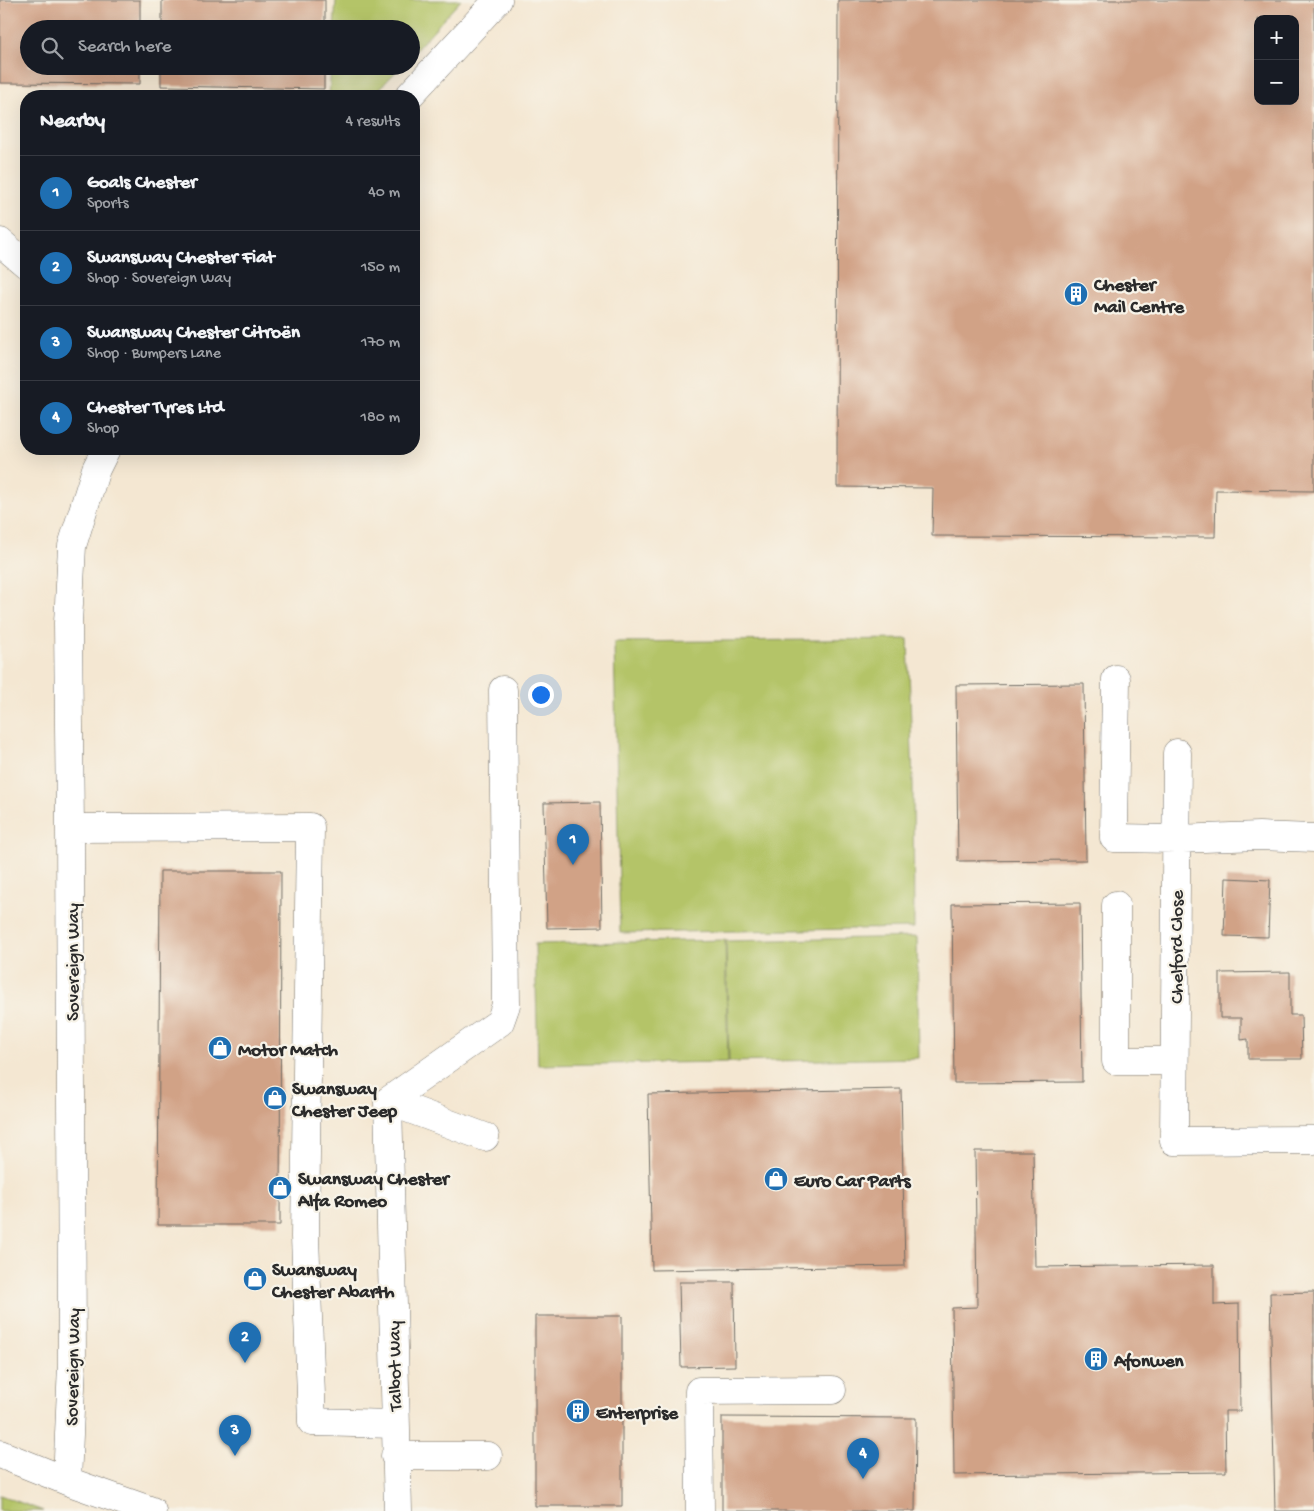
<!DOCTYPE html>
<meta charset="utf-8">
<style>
body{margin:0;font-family:"Gochi Hand",sans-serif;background:#242831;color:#f1f3f6}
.controls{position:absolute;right:15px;top:15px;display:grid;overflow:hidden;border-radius:10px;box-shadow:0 5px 20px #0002}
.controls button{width:45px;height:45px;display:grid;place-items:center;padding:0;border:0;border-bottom:1px solid #363941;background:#171b24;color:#f1f3f6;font:25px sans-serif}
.you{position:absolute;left:540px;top:694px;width:18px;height:18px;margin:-12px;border:4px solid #fff;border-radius:50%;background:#1a73e8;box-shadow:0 0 0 8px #1a73e833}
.badge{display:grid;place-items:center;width:32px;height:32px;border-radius:50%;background:#1f6fb2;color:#fff;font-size:16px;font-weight:700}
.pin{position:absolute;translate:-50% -41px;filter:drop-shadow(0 1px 2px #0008)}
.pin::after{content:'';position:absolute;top:26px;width:18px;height:15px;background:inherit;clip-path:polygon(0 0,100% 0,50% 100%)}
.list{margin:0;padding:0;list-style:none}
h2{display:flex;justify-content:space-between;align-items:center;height:65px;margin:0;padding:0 20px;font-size:21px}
h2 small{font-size:16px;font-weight:400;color:#9ea1a6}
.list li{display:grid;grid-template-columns:32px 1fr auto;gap:15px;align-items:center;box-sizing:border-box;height:75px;padding:0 20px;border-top:1px solid #363941}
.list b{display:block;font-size:19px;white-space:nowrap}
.list p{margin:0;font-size:16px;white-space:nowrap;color:#9ea1a6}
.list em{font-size:16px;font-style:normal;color:#9ea1a6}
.icon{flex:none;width:28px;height:28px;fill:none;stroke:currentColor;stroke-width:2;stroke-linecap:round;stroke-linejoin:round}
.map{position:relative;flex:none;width:1314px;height:1511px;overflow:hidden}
.search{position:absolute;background:#171b24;box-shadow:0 5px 20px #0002;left:20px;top:20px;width:400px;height:55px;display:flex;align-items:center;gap:12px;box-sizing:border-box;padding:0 18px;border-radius:28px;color:#9ea1a6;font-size:19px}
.panel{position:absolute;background:#171b24;box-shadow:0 5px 20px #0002;left:20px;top:90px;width:400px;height:365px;border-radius:20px}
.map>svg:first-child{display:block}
.green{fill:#b4c467;stroke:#707849}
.building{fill:#d1a286;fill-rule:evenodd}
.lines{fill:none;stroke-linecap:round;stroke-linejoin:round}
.minor-casing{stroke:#716d65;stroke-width:29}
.minor{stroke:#fff;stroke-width:28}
.labels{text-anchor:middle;stroke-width:4.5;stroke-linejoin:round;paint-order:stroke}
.poi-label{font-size:19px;font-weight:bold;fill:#2b2b2b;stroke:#f7f3e8;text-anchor:start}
.street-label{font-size:19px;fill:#2b2b2b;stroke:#f7f3e8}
</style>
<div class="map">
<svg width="1314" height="1511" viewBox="0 0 1314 1511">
<rect width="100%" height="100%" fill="#f7f3e8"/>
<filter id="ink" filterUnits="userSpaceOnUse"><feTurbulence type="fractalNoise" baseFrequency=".02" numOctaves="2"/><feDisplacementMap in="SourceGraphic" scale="10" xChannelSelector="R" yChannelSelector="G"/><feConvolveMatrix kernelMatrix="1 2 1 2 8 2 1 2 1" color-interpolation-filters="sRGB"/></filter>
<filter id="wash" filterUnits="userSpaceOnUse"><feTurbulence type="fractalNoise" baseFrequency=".0096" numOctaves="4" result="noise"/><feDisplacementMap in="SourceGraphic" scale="20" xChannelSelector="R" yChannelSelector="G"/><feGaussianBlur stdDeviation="1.12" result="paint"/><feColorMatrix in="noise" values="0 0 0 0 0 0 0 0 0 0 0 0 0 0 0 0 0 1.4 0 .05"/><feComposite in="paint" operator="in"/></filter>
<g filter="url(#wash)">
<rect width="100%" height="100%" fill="#f4e7d2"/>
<path class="green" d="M336,0h125l-50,55v-26h-77z
M331,66h70l-28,30h-44z
M908,639l5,144 1,145 -294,5 -6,-291z
M917,937l2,121 -190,4 -3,-121z
M725,940l3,122 -190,3 -3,-121z
M0,1495l43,16h-43z"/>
<g id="blocks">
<path class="building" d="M0,0h140v29h-111v37h111v18l-140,-1z
M162,0h163v29h-163z
M838,0h476v491l-98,-1 -1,47 -283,-1 1,-48 -96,-1zM1258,19h37v82h-37z
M161,66h163v23l-163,-3z
M1084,684l2,176 -128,1 -2,-176z
M600,802l2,125 -55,1 -3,-125z
M160,871h121l-1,354h-122z
M1226,878l44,2 -2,57 -44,-1z
M1080,903l2,179 -128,1 -2,-179z
M1290,972v43h11l1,44h-54v-20l-7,1v-22h-21v-45z
M901,1089l4,177 -253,4 -4,-176z
M975,1151h58l2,116 179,-2v40l25,-1 1,107h-15l1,61 -272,3 -2,-167 25,-1z
M679,1282h55l1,84 -54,1z
M1314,1292v219h-39l-5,-218z
M535,1316h87v190h-87z
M722,1417l194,1 -1,93h-193z"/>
</g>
</g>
<g filter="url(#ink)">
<use href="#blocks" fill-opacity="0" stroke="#716d65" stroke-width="1"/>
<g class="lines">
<g class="minor-casing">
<path id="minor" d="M409,96l89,-96
M0,242l26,22
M1116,679l-2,159 62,1 83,-3 55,2
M1177,753l-3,388 140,-1
M70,828l240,-1 -5,410 7,185 83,2
M1116,905v156h58
M388,1101l112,-79 6,-17 -3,-315
M388,1101l10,410
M388,1101l97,36
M0,1454l67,27 85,30
M395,1456h93
M67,1481l5,-117 -2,-536 -2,-205 4,-77 24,-77 10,-20
M700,1511l-1,-120 133,-1"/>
</g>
<use href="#minor" class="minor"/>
</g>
</g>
<defs>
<g id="building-disc" transform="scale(1.25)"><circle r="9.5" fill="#1f6fb2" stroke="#f7f3e8"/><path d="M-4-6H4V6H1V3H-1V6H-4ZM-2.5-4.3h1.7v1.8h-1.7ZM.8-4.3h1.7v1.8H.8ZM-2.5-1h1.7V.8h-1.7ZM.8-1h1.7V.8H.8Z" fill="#fff"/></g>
<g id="shop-disc" transform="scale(1.25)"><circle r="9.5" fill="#1f6fb2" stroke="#f7f3e8"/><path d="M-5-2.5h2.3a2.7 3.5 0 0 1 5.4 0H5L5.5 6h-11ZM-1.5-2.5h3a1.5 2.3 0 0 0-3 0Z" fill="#fff"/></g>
</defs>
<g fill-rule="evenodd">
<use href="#building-disc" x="1076" y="294"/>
<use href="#shop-disc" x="220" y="1048"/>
<use href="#shop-disc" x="275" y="1098"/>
<use href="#shop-disc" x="776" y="1179"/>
<use href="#shop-disc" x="280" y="1188"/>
<use href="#shop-disc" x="255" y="1279"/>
<use href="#building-disc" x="1096" y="1359"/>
<use href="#building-disc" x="578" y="1411"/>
</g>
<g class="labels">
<g class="poi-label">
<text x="1094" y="290">Chester<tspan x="1094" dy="22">Mail Centre</tspan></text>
<text x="238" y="1055">Motor Match</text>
<text x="292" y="1094">Swansway<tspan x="292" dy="22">Chester Jeep</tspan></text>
<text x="298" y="1184">Swansway Chester<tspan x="298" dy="22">Alfa Romeo</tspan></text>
<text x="794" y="1186">Euro Car Parts</text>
<text x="272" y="1275">Swansway<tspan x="272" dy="22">Chester Abarth</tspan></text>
<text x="1114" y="1366">Afonwen</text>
<text x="596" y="1418">Enterprise</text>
</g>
<g class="street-label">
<text transform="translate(1175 947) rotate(-90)" y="7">Chelford Close</text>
<text transform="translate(71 962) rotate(-90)" y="7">Sovereign Way</text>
<text transform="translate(393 1366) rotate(-91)" y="7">Talbot Way</text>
<text transform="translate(71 1367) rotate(-89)" y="7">Sovereign Way</text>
</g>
</g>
</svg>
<div class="controls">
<button>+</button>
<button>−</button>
</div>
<div class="you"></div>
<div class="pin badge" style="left:573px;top:865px">1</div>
<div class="pin badge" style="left:245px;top:1363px">2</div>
<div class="pin badge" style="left:235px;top:1456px">3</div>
<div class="pin badge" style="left:863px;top:1479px">4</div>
<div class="search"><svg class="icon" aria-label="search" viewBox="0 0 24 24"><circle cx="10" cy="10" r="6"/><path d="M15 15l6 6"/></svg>Search here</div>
<section class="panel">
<h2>Nearby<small>4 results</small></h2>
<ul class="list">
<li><span class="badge">1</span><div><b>Goals Chester</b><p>Sports</p></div><em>40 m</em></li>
<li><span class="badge">2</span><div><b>Swansway Chester Fiat</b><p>Shop · Sovereign Way</p></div><em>150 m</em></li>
<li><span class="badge">3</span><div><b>Swansway Chester Citroën</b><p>Shop · Bumpers Lane</p></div><em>170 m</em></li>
<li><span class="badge">4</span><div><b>Chester Tyres Ltd</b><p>Shop</p></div><em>180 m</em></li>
</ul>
</section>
</div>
